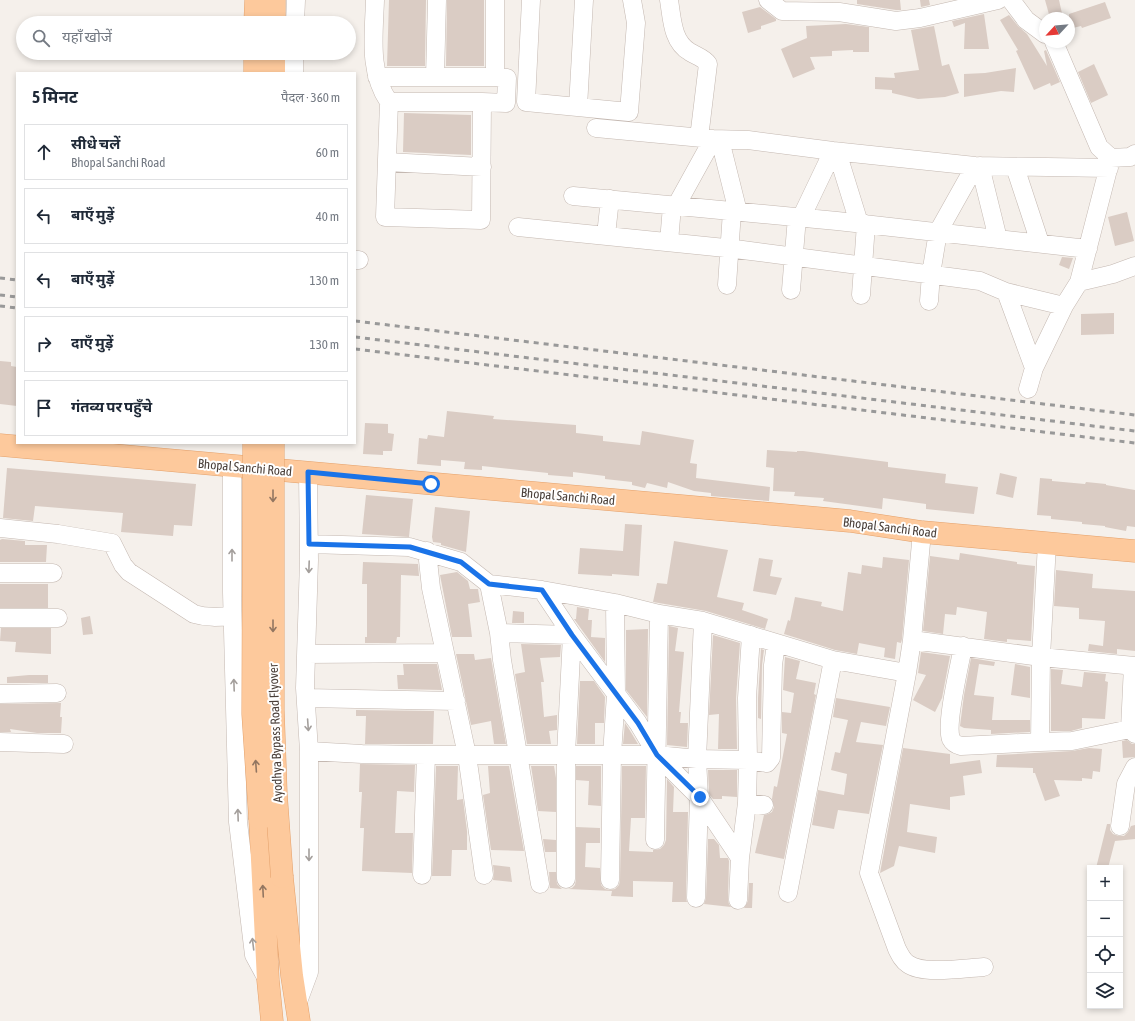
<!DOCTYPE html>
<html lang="hi">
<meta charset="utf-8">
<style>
body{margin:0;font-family:"Asap Condensed","Noto Sans Devanagari",sans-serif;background:#f6f6f7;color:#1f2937}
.controls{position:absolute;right:12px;bottom:12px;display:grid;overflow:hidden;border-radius:0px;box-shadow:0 2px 6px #0003}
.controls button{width:36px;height:36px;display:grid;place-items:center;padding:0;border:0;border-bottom:1px solid #e0e1e3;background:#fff;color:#1f2937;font:20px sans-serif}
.compass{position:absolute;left:1039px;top:12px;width:36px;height:36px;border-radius:50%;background:#fff;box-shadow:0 2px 6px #0003;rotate:244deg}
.stop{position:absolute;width:12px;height:12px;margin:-9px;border:3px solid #1a73e8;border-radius:50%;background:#fff}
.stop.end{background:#1a73e8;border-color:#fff;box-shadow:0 1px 4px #0008}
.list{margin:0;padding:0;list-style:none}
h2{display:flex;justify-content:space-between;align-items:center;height:52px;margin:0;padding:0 16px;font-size:17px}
h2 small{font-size:13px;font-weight:400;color:#747a83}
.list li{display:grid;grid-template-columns:26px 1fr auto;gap:12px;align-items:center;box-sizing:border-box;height:56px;margin:0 8px 8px;padding:0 8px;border:1px solid #e0e1e3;border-radius:0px}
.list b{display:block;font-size:15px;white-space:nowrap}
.list p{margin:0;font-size:13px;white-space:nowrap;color:#747a83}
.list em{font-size:13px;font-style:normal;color:#747a83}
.icon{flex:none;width:22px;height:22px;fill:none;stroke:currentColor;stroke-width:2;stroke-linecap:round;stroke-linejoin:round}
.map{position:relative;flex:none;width:1135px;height:1021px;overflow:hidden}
.search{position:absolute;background:#fff;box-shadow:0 2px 6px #0003;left:16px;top:16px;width:340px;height:44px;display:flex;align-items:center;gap:10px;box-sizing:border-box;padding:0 14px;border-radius:22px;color:#747a83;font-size:15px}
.panel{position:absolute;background:#fff;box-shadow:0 2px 6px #0003;left:16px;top:72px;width:340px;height:372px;border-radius:0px}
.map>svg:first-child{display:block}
.building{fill:#daccc4}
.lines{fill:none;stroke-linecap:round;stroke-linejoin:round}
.minor-casing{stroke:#c4b8b1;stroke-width:19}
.major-casing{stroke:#e4a16b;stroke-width:23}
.minor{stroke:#fff;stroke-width:18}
.major{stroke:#fdc99c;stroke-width:22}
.rail{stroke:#999;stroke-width:3;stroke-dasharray:5 5;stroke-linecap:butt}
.major-bridge-casing{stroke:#e4a16b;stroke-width:23;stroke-linecap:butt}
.major-bridge{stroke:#fdc99c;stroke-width:22}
.oneway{stroke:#927661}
.oneway2{stroke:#a49f9c}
.route{stroke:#1a73e8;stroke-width:5}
.labels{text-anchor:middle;stroke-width:4;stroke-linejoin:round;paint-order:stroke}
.street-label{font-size:13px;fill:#4a3f39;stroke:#fff}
</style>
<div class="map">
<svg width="1135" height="1021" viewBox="0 0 1135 1021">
<rect width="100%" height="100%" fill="#f5f0eb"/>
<path class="building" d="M389,0h37l-1,66h-38z
M447,0h37v66h-38z
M857,0h43l1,10h-5l-39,-6z
M920,0h9l1,5 -9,2z
M1045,0h14l4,18h-13z
M1105,2l6,16 -29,10 -1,-2 -12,3v-15z
M760,7l16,12v2l-15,5v3l-13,4 -6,-21z
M984,14l5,35h-25l1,-26 -11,4 -2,-6z
M1009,15l9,11 9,8 20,32 -3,-15 2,-1 14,32 -9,4 -1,-3 -16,7 -18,-39 2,-1 -18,-30z
M846,24l23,3v25h-16v-2l-21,1v5l-22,1 5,12 -22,9 -12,-29 26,-11 -1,-12z
M934,26l8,40 7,-2 10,29 -14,4 -27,2 -26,-6v-3l-17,-1v-12l20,1 -1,-5 25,-3 -8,-40z
M1094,64l14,31 -17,8 -13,-31z
M1016,68l-2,24 -13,-1 -37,6v-23l21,-1z
M404,113l67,2v40l-68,-3z
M1127,212l7,29 -19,5 -7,-29z
M1062,257l11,1 -4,11 -10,-4z
M1114,313v21l-33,1v-21z
M0,361l11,1v4l6,1v39l-17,-2z
M447,411l47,5 -1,3 83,6v8l27,3v5l37,4 2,-14 52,9 -4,23 7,1 -1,14 74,9 -1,14 -58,-5v-3l-17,-2 -26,-9 -1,6 -20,-5 -2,5 -13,-3v-3l-27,-3v-3l-32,-4v5l-25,-2v-2l-66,-7v4l-18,-1 1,-7 -24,-2v6l-24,-2 2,-26 8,1 1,-4 16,2z
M365,423l23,1v9l6,1 -2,17h-9v4l-20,-1z
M767,450l30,2v-1h6l85,11v5l58,7 -1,9 33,4 -4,27 -48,-5v-5l-43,-6 -1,11 -59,-8 1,-3 -30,-2 1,-4 -22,-1 1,-23 -8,-1z
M7,468l189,16 -4,42 -18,-1 -1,11 -52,-4 2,-19 -88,-7 -2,15 -30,-3z
M1000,473l17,4 -4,21 -17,-4z
M1040,478l12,1v2l33,3 1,-2 20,2v1l29,5v37l-8,-1 -1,5 -21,-4v-1l-23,-2v-2l-31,-3v-3l-14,-1z
M366,495l47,4 -4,38 -47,-3z
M435,507l35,4 -4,41 -25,-7v-2l-8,-1 -1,-5z
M625,524l17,1 -3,51 -27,-2v2l-34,-2 2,-26 43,3z
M2,539l23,2v4h22l-1,17h-46v-22z
M674,541l54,9 -11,47 27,6 -2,7 26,9 -3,10 -59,-18 -53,-9 4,-19 10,1z
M960,553l57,9v2l18,2 -4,75 -24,-2v3l-23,-3 3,-27 -30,-5 -1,8 -11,-1 -2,20 -20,-3 7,-75 29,4z
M883,557l26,3 -7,79 -1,4 -4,-1 -2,17 -11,-2 1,-9 -26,-5 -2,11 -22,-4 -51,-16 4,-14 2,1 5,-24 27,5 -1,4 22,5 5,-39 13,2 1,-9 20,3z
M759,558l14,2 -3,16 12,2 -6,17 -23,-4z
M363,562l55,2 1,12 -18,-1 -1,62h-3l-1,6h-31v-6h2v-53h-5z
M1056,570l37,4 -1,14 43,3v60l-18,-2v5l-29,-3 1,-7 14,2 2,-25 -26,-2v-11l-25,-2z
M457,572l11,9 2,8h8l2,13 -12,2 4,33h-20l-12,-62z
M0,584h48v24h-48z
M577,607l12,2 -1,11h4l-1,17 14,1v24l-31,-43h2z
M513,611l11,1v11h-12z
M90,616l3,18 -10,1 -2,-17z
M669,626l9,2 -3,23 9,1 -5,60h2l-1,11h8l-1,24 -20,-2z
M1,628h50v26l-36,-2 1,-10 -16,-1z
M648,629l-1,88 -21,-27v-60z
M713,635l27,8 -4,55 1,51h-19l1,-35 -10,1z
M521,644l40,1 -1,12 -20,1 4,24h-3l3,35 13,-2v15l-8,1 2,13h-24l-12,-70 10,-2z
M761,649l3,1 -2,15 -1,54 -3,-1v-20z
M921,652l29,4 -8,42 -7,14 -22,-12 13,-25 -8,-2z
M456,654h18l1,6 16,-2 15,86h-12l-3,-23 -20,4z
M785,657l15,4 -4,18 20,4 -2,11 2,1 -32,164 -29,-6 9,-38 4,-1 4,-2 2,-5 -2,-8 2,-13 3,1 10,-53 -5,-1v-21l9,1 3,-20 -11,-3z
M971,658l24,4 -1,4 -15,-2 -5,31 20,2 -2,23h38v12l-39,2v-4l-27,-2 -4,-2 4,-31z
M403,664h34l5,26 -44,-1 -1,-14h7z
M1015,664l15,3v31l-19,-3z
M1051,669l12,1 -2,14 21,3 2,-15 22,2 -1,7 3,1 -3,37 -23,-1v10l-11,3h-20z
M29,675h19v8h-41v-6z
M580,681h14l11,16 -1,26h-9v21h-18z
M836,698l54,9 -4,19 -25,-4 -5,20 27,3 -14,69 -31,-4 -4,19 -22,-4 6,-35 26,5 3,-21 -16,-4 4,-18 5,1 8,-33 -15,-3z
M61,703l-1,14h2l-1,16h-24l-27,-4 1,3h-11v-28z
M356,710l78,1 -1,33h1h-69l1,-28h-10z
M625,723l4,6 9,15h-15z
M1127,740l5,4h3v13l-12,1 -1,-17z
M903,748l47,6v10l30,-4 2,13 -19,3 2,19 -15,2v13l-40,-6 -3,28 30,5 -2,16 -36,-7 -5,20 -14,7z
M1089,748l13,1 -2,23 -7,-1 -1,8 -10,-1v3l-28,-1 6,16 -15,5 -10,-28h-2v-5l-37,-1 1,-12 75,-4z
M360,764l55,1 -1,27 -17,-1 -2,42h18l-1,40 -50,-2 2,-43h-4l2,-36h-3z
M436,766h22l-1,34 6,-1 4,32v19h-15l-1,26h-19z
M488,766h21l15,85 -33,-1 -8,-55 7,-2z
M531,766h23l2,12v34l-18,-1z
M576,766h25v40l-13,-1 1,-24 -13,-1z
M622,766h24l-1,52h-14l-2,33 24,1v-2l7,-1 4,-4 2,-5 1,-61 7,8 -1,25h15l-2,86 1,4h-15l1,-20 -40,-1v16l-22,-1 1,-5 -44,-2 4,-1 3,-3 1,-6v-52l24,1v15h-14l-1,24 15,1 1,17 4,4 4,1 6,-1 4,-4 1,-5z
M708,770h29v27l-15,-1v3h-9l-4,-5z
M1107,824h3v6l3,4 6,2h5l4,-4 3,-6 4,-1v14l-20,2 -7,27h-12z
M543,839l13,1v12h-11z
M708,839h6l5,6 1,13h8l1,3 -1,39 1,4 2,3 -27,-3 2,-6z
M493,865l17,2 2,15 -19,-2 1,-6z
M549,872h7l1,12 5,5 -12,-1z
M749,883h4l-1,25h-8l4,-7z"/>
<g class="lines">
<g class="minor-casing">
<path id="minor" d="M375,0c-1,34 -7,72 14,102l-4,115 96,3 1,-118 24,1 1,-25 -12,-1v-77
M531,0l-5,102 103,10 7,-89 -4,-23
M669,0c3,18 3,42 21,52 6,4 14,6 18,12l-9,74
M768,0l14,11 57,1 57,9 24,-3 78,-18
M1011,0l15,20 19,14
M295,23l1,-23
M1054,42l45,105 12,11 19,-1 5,-3
M294,73v-20
M377,77h118
M435,77l2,-77
M389,102h93
M578,107l6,-107
M596,128l117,11 35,1 85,11 142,15 134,2
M720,140l18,72
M837,152l22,71
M387,162l95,5
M980,166l18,73
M1015,167l25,76
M573,196l264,25 251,28
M676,206l37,-67
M801,218l32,-67
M518,227l217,22 245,32 26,11 58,14
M606,235l4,-36
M669,242l3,-36
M355,260h4
M1079,282l34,-8 22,-8
M727,285l5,-74
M791,290l6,-73
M1006,292l28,76
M861,295l5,-71
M929,301l2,-27 7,-42 37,-66
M1028,389l6,-21 30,-62 15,-24 32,-124
M232,465v127l6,230 16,133 13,24
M0,528l58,6 54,9 11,22 6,7 65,42c13,4 25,3 38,2
M922,532l-10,108 -5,33 -38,200 28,76c3,6 6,12 11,15 15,11 57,4 76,3
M1047,543l-6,114 -1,85 32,-1 58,-12
M309,544l100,3 52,15 28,22 53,6 73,13 44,11 44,7 130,39 74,13
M427,551l4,37 36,167 17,120
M0,573h53
M489,584l10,49 3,27 38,224
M542,590l30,45 66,88 19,32 42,42 41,61
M0,618h58
M499,633l73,2 -6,119v125
M912,640l129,17 94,9
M963,646c-3,19 -18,77 -12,93 2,4 6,6 10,7l79,-4
M306,654l139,-1
M1133,666l-3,63 5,5
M0,694l57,-1
M306,698l150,3
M0,742l64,2
M309,751l53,3 64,1h231l40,4 51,1 19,3 4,-5 2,-93 3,-21
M747,803l17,2
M1120,826l6,-42 9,-17
M655,840l4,-226
M422,875l4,-120
M610,880l2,-125 4,-61 -1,-91
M788,893l45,-233
M696,898l3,-101 -2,-38 6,-138
M738,900l2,-42 7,-55 1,-43 -1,-62 4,-63
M296,1007l13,-35v-221l-4,-63 4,-128 -1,-88"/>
</g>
<g class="major-casing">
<path id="major" d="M255,23l1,-23
M274,23v-23
M255,73v-20
M274,73v-20
M0,445l850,76 72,11 213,19
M260,819l8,161 4,41
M282,877l10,99 7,45"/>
</g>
<use href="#minor" class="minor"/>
<use href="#major" class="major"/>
<path class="rail" d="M0,278l17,2
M0,295l17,2
M0,306l17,2
M355,321l780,94
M355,337l780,94
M355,349l780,94"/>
<g class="major-bridge-casing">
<path id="major-bridge" d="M254,443l-1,271 7,105
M273,443v267l3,84 6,83"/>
</g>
<use href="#major-bridge" class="major-bridge"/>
</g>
<defs><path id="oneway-shaft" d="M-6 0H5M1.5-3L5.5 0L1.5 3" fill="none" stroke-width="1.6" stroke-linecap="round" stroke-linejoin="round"/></defs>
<g class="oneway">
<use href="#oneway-shaft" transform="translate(273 496) rotate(90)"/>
<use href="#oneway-shaft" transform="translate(273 626) rotate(90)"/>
<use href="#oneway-shaft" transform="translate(256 766) rotate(-94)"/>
<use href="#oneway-shaft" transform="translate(263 891) rotate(-93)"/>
</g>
<g class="oneway2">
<use href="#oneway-shaft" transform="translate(232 555) rotate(-90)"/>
<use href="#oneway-shaft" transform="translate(309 567) rotate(92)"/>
<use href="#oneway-shaft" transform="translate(234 685) rotate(-92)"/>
<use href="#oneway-shaft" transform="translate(308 725) rotate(86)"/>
<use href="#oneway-shaft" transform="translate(238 815) rotate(-92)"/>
<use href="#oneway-shaft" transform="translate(309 855) rotate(90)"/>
<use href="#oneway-shaft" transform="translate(253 944) rotate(-97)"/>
</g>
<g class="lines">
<path class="route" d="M431,484l-123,-12 1,72 101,3 51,15 28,22 53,6 30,45 66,88 19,32 43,42"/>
</g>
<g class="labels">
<g class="street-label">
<text transform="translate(245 467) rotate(5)" y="5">Bhopal Sanchi Road</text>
<text transform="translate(568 496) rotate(5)" y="5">Bhopal Sanchi Road</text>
<text transform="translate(890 527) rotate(7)" y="5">Bhopal Sanchi Road</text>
<text transform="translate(275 733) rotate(-92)" y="5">Ayodhya Bypass Road Flyover</text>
</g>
</g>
</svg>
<div class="controls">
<button>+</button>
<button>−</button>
<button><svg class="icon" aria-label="locate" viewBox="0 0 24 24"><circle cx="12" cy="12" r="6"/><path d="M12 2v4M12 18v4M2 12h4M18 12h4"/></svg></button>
<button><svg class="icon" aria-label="layers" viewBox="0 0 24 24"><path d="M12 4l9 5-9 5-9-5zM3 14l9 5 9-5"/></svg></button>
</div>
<svg class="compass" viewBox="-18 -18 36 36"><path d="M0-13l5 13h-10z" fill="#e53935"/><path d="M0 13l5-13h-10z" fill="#747a83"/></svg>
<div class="stop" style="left:431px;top:484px"></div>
<div class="stop end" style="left:700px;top:797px"></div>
<div class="search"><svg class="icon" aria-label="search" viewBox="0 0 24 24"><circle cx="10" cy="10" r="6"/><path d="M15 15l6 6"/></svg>यहाँ खोजें</div>
<section class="panel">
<h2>5 मिनट<small>पैदल · 360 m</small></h2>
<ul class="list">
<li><svg class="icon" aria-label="ahead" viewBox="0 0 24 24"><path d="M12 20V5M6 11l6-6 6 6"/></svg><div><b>सीधे चलें</b><p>Bhopal Sanchi Road</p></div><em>60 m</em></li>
<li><svg class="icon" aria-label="left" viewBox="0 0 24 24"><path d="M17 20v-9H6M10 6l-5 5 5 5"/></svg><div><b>बाएँ मुड़ें</b></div><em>40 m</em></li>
<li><svg class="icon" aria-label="left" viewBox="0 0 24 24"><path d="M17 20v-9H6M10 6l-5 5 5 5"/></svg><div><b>बाएँ मुड़ें</b></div><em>130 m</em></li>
<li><svg class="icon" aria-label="right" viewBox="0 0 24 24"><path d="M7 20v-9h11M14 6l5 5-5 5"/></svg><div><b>दाएँ मुड़ें</b></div><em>130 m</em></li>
<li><svg class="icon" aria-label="arrive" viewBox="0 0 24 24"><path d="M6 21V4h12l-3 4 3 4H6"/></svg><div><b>गंतव्य पर पहुँचे</b></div></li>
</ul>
</section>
</div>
